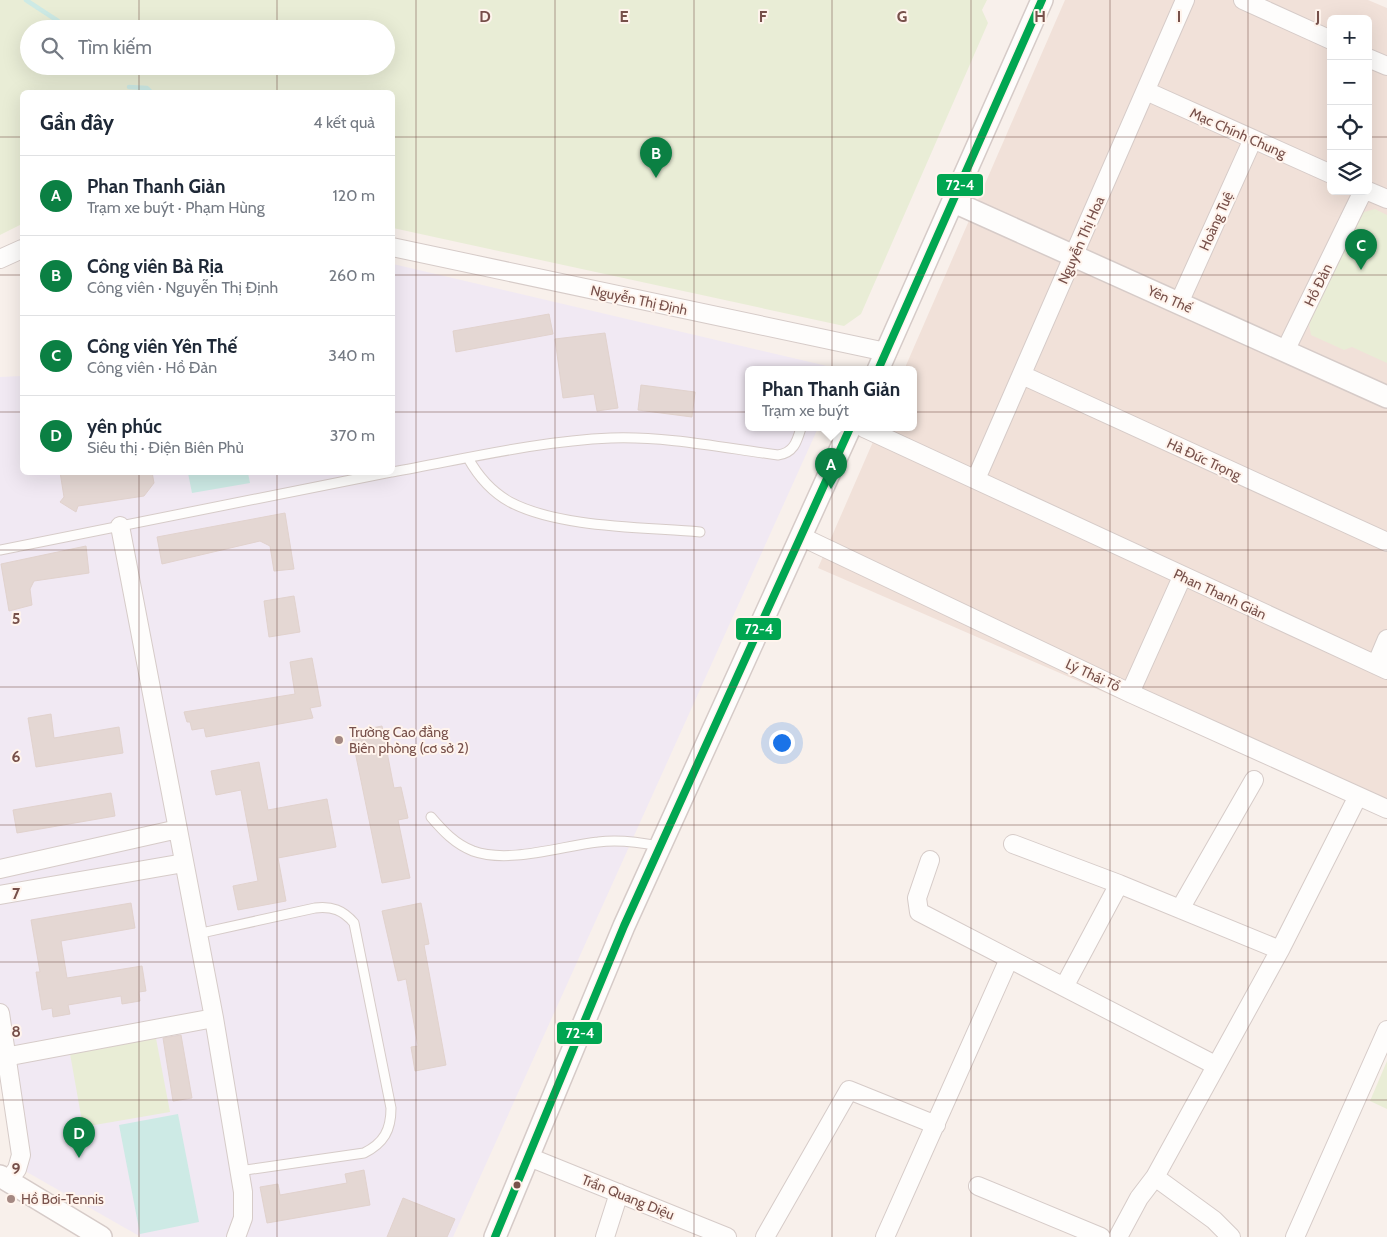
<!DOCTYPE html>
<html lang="vi">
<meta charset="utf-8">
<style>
body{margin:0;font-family:Cabin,sans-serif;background:#f6f6f7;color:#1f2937}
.controls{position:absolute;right:15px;top:15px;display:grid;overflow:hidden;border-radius:8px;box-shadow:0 5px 20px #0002}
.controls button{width:45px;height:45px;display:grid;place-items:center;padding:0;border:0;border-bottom:1px solid #e0e1e3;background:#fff;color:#1f2937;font:25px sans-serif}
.you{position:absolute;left:781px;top:742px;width:18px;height:18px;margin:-12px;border:4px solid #fff;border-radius:50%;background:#1a73e8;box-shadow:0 0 0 8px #1a73e833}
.badge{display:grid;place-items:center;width:32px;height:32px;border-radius:50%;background:#0b8043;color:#fff;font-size:16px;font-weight:700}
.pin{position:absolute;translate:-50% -41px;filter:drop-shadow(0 1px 2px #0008)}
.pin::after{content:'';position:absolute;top:26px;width:18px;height:15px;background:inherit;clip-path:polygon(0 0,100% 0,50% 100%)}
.popup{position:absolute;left:745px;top:366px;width:172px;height:65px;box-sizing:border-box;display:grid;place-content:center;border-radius:8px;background:#fff;filter:drop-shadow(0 1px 4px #0005);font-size:16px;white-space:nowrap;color:#747a83}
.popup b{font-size:19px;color:#1f2937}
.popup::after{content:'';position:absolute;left:50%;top:100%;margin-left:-10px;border:10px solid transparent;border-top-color:#fff}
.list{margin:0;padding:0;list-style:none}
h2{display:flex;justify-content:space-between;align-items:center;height:65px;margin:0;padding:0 20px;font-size:21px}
h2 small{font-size:16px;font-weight:400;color:#747a83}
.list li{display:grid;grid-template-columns:32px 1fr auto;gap:15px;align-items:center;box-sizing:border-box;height:80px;padding:0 20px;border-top:1px solid #e0e1e3}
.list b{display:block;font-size:19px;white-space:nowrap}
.list p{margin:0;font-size:16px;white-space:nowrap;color:#747a83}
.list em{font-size:16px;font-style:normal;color:#747a83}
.icon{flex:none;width:28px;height:28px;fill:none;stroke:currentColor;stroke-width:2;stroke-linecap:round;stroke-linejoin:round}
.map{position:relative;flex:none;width:1387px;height:1237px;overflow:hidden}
.search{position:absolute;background:#fff;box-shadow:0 5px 20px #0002;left:20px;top:20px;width:375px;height:55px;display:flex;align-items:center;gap:12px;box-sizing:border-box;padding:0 18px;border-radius:28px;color:#747a83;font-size:19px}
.panel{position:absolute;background:#fff;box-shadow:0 5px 20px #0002;left:20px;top:90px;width:375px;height:385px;border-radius:8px}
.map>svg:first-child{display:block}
.residential{fill:#f1e1d9;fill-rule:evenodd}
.education{fill:#f1e9f3}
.green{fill:#e9edd6;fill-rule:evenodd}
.water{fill:#cdeae5}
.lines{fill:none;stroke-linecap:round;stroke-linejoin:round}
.stream{stroke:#cdeae5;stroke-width:4.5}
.building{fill:#e4d7d3;stroke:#e1d2cd}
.service-casing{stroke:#d6cbc8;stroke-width:11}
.minor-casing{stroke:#d6cbc8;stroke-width:20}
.tertiary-casing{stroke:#d6cbc8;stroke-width:24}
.service{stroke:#fefdfc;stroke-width:9}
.minor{stroke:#fefdfc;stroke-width:18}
.tertiary{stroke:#fefdfc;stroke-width:21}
.bus-1-casing{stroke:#fff4ed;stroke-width:11}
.bus-1{stroke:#00a651;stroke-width:8}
.grid{fill:none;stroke:#77504a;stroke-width:1;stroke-opacity:0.55}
.poi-dot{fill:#a48882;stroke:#fff4ed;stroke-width:2}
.bus-dot{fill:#77504a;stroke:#fff4ed;stroke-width:2}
.labels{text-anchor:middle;stroke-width:4;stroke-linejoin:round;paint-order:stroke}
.street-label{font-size:14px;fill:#77504a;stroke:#fff4ed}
.poi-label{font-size:14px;fill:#77504a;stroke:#fff4ed;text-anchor:start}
.grid-label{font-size:16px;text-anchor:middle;font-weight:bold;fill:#77504a;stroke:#fff4ed;stroke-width:4;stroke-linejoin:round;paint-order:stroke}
.line-badge{stroke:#fff4ed;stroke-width:2}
.badge-label{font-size:14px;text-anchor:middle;font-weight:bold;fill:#fff}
</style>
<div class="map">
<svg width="1387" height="1237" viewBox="0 0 1387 1237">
<rect width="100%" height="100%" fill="#f8f0eb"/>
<path class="residential" d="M1065,0h303l19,8v807l-569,-247 61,-140h35v-58h-10zM1331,19h37v172h-37z"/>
<path class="education" d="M393,264l451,106h-96v58h70l-365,809h-312l-123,-70 -18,-159v-631l22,-1v96h370z"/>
<path class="green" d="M0,0h987l-5,10 6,13 -127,291 -17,12 -451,-98 -1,-136h-370v132l-22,11zM29,29h357v37h-357z
M1375,209l12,6v148l-35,-16 -8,3 -33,-15 -2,-11 52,-111z
M155,1033l15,79 -87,15 -14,-79z
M1387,1061v48l-17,-8z"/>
<path class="water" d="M188,473h60l2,10 -58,10z
M178,1114l21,108 -59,12 -21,-109z"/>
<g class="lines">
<path class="stream" d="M26,0l32,21 4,8
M129,87l18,1 4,4"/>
</g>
<path class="building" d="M549,314l4,20 -97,18 -3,-21z
M605,333l13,75 -21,3 -3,-17 -31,4 -8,-59z
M641,385l54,7 -3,25 -54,-7z
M60,472h92l2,11 -10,13 -66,10 -2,6 -16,-10 4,-5z
M285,513l9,56 -20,2 -4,-25 -10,-5 -98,23 -5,-27z
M86,546l3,27 -55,8 -4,8 2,16 -23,6 -8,-47z
M294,596l6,36 -31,5 -5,-36z
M312,658l9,48 -11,2 3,10 -107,19 -2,-9 -12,2 -2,-8h-3l-3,-10 111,-18 -5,-32z
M51,714l3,24 65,-11 4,26 -87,14 -8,-49z
M382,726l12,62 7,-1 7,31 -10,2 12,58 -28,5 -31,-151z
M259,762l9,48 59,-11 9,48 -58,11 8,43 -48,9 -5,-24 25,-5 -17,-91 -25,5 -5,-24z
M111,793l4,23 -98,17 -4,-23z
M131,903l4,25 -74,13 6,37 75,-12 4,25 -7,1 1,9 -18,3 -1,-8 -53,9 2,9 -17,3 -1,-9 -10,2 -6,-38h4l-9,-52z
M421,903l8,41 -5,1 22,120 -31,6 -4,-24 7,-1 -12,-67 -8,2 -16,-70z
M181,1035l11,63 -19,3 -10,-63z
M364,1170l6,35 -103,18 -7,-36 18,-3 2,11 67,-12 -2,-9z
M403,1198l52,21 -8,18h-60z"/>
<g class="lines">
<g class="service-casing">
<path id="service" d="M468,458c10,18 24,34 42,44 49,26 134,25 190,30
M392,472c73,-13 146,-31 219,-34 56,-2 113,10 167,17 16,-2 19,-14 23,-27
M0,550l391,-78
M431,817c12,14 24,27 42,34 36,13 88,-5 125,-9 21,-3 41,0 61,4
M197,934l118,-26c17,-2 28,2 39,15l37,185c0,22 -7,35 -27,45l-125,18"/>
</g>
<g class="minor-casing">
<path id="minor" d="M1243,0l88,40
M1368,58l19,8
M1146,91l185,83
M1368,191l19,8
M392,247l494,105
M0,259l22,-10
M1179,303l74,-164
M1285,351l78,-160
M1022,375l365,167
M864,428l523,242
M976,479l209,-479
M120,526l94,492 29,174v26l-7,19
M800,536l330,157 257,116
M1376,665l11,-26
M1130,693l52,-116
M1013,844l106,40 161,66
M930,860l-13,38 2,14 296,153
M0,869l178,-40
M0,895l184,-32
M1180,909l74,-129
M1064,987l55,-103
M0,1013l21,142 -4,14 -9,12
M0,1058l214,-40
M529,1157l198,80
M1155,1177l59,43 17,17
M978,1186l123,51
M605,1237l14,-44
M765,1237l84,-147 87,35
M885,1237l124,-278
M1118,1237l21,-39 16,-21 125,-227 78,-154
M1295,1237l92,-207"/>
</g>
<g class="tertiary-casing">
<path id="tertiary" d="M954,202l433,195
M878,370l164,-370
M0,1176l101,61
M495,1237l129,-311 226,-498"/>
</g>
<use href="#service" class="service"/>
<use href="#minor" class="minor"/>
<use href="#tertiary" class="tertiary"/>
<g class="bus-1-casing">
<path id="bus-1" d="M878,370l164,-370
M495,1237l129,-311 226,-498"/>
</g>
<use href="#bus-1" class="bus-1"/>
</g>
<path class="grid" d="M139,0v29M277,0v29M416,0v1237M555,0v1237M694,0v1237M832,0v1237M971,0v1237M1110,0v1237M1248,0v1237M139,66v26M277,66v26M0,137h22M392,137h939M1368,137h19M0,275h22M392,275h995M0,412h22M392,412h995M139,472v765M277,472v765M0,550h1387M0,687h1387M0,825h1387M0,962h1387M0,1100h1387"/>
<g class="poi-dot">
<circle cx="339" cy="740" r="5"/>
<circle cx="11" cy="1199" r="5"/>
</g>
<circle class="bus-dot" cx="517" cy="1185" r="4.5"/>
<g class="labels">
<g class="street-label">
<text transform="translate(1238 133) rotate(24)" y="5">Mạc Chính Chung</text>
<text transform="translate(1216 221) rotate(-66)" y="5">Hoàng Tuệ</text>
<text transform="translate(1081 240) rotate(-66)" y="5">Nguyễn Thị Hoa</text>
<text transform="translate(1318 285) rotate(-64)" y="5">Hồ Đản</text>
<text transform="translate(1170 299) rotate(24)" y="5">Yên Thế</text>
<text transform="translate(639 300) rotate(12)" y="5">Nguyễn Thị Định</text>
<text transform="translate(1204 459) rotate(25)" y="5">Hà Đức Trọng</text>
<text transform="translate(1220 594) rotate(25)" y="5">Phan Thanh Giản</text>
<text transform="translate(1093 675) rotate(25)" y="5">Lý Thái Tổ</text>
<text transform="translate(628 1197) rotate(22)" y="5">Trần Quang Diệu</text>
</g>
<g class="poi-label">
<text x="349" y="737">Trường Cao đẳng<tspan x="349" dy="16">Biên phòng (cơ sở 2)</tspan></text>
<text x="21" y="1204">Hồ Bơi-Tennis</text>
</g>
</g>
<g class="grid-label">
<text x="485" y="22">D</text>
<text x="624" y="22">E</text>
<text x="763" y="22">F</text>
<text x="902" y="22">G</text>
<text x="1040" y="22">H</text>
<text x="1179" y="22">I</text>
<text x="1318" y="22">J</text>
<text x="16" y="624">5</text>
<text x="16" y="762">6</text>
<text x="16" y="899">7</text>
<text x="16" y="1037">8</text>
<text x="16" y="1174">9</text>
</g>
<g class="line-badge">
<rect x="936" y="173" width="48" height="24" rx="5" fill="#00a651"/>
<rect x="735" y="617" width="47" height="24" rx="5" fill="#00a651"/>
<rect x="556" y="1021" width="47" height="24" rx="5" fill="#00a651"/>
</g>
<g class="badge-label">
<text x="960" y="190">72-4</text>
<text x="759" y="634">72-4</text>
<text x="580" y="1038">72-4</text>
</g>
</svg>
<div class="controls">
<button>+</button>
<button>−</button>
<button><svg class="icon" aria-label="locate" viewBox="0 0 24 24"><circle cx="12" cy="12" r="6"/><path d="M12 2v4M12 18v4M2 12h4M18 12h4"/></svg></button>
<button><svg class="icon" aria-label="layers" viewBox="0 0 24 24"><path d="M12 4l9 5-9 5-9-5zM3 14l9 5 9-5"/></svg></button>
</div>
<div class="you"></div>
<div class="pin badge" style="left:831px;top:489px">A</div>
<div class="popup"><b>Phan Thanh Giản</b>Trạm xe buýt</div>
<div class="pin badge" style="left:656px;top:178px">B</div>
<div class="pin badge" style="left:1361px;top:270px">C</div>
<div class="pin badge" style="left:79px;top:1158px">D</div>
<div class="search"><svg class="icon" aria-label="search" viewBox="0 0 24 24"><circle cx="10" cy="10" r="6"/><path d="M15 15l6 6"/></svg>Tìm kiếm</div>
<section class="panel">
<h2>Gần đây<small>4 kết quả</small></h2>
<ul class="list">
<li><span class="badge">A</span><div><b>Phan Thanh Giản</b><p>Trạm xe buýt · Phạm Hùng</p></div><em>120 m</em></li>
<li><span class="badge">B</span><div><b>Công viên Bà Rịa</b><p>Công viên · Nguyễn Thị Định</p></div><em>260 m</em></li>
<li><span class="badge">C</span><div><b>Công viên Yên Thế</b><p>Công viên · Hồ Đản</p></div><em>340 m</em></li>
<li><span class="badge">D</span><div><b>yên phúc</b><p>Siêu thị · Điện Biên Phủ</p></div><em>370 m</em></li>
</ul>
</section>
</div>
